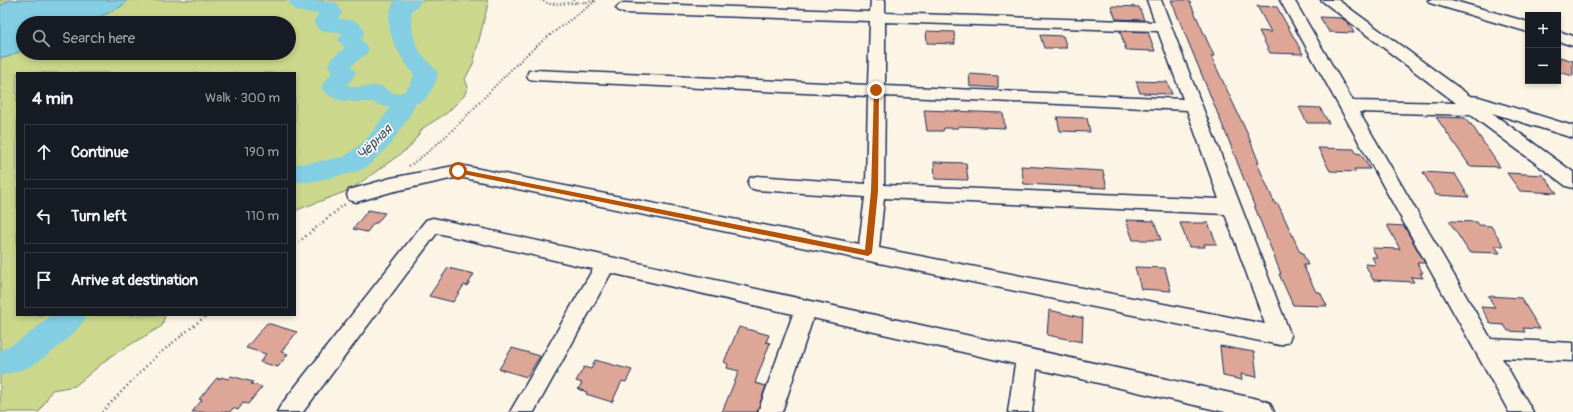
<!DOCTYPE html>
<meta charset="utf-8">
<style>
body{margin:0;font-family:Pangolin,sans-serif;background:#242831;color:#f1f3f6}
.controls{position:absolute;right:12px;top:12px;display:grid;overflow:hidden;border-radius:0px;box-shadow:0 2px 6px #0003}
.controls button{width:36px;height:36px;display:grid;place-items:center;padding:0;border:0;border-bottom:1px solid #363941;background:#171b24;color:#f1f3f6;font:20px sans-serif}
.stop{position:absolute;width:12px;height:12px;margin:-9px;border:3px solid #b45309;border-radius:50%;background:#fff}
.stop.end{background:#b45309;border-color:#fff;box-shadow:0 1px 4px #0008}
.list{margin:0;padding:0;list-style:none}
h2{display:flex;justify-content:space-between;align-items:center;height:52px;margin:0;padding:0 16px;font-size:17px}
h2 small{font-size:13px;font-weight:400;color:#9ea1a6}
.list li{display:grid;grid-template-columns:26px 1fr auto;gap:12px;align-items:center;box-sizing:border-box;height:56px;margin:0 8px 8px;padding:0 8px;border:1px solid #363941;border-radius:0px}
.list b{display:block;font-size:15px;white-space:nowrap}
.list em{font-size:13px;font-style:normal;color:#9ea1a6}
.icon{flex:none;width:22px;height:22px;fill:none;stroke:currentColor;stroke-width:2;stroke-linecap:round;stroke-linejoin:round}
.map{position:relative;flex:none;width:1573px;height:412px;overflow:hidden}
.search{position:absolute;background:#171b24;box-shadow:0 2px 6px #0003;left:16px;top:16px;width:280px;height:44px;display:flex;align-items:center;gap:10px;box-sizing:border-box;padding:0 14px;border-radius:22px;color:#9ea1a6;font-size:15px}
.panel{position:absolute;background:#171b24;box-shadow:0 2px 6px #0003;left:16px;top:72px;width:280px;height:244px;border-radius:0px}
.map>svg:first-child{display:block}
.green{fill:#cbd78b;stroke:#738374;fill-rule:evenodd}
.water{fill:#83cee3;stroke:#598eae}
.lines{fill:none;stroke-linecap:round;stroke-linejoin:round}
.river{fill:#83cee3;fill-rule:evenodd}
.building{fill:#dea697;stroke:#1b2f5e}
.minor-casing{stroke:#1b2f5e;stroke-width:3}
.path-far1{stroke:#1b2f5e;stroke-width:2;stroke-dasharray:1 2.5;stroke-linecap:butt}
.path{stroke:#1b2f5e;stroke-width:2.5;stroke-dasharray:1 3.5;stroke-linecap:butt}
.minor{fill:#fcf5e5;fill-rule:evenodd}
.route{fill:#b45309}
.labels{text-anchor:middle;stroke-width:3.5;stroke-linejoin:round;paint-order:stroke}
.water-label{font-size:14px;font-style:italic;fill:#35577f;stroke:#fcf5e5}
</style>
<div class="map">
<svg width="1573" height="412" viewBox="0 0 1573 412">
<rect width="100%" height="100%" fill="#fcf5e5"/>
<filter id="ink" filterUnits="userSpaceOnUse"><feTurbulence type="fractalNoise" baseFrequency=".025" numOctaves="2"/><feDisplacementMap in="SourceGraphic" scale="8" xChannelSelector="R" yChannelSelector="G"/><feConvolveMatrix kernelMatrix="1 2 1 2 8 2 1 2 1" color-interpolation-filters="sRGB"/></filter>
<g filter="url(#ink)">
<path class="green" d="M0,0h487l1,4 -15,60 -8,15 3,8 -4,9 -17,17 -24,15 -14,20 -59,42 -53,20 -2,3v-140h-278v242h148l-3,11 -51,30 -36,30 -23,4 -13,22h-39zM23,23h266v30h-266z"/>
<path class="water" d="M10,0h117l-5,6 -34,17h-65v27l-15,7 -8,1v-52z"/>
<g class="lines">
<path class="river" d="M291,0h22l24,3 5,10 -4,6c12,-1 34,5 23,20l8,10 -3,5 -15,12 5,7 -9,12c10,5 21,0 32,1 6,1 9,5 14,7 12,3 19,-9 21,-19 -16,-19 -35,-50 -19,-74h27l-6,8 -4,2c-2,13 1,32 9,43 5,7 12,13 17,20l-3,11 -7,11 -5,6 -8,3 -5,11 -20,30 -21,20 -8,5 -13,4 -38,8h-15v-18l15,-1 34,-6 22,-17 24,-32 -14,-4 -3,-2c-18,0 -41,2 -52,-15l11,-15 -4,-8 3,-5 14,-11 -7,-8 5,-7 -23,-2 -7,-9 6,-8 -24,-3 -6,-8z
M51,315h36c-9,18 -37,40 -55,50 -9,5 -22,8 -32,11v-26c20,-7 35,-21 51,-35z"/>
</g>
<path class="building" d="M1171,0h18l25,56h-3l37,79 11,28h-2l18,41h3l22,48h2l6,13h-5l13,27h4l7,14 -34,-1 -14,-31h2l-52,-133z
M1111,6l28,1 5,13 -28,-1z
M1257,6l20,1 26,47 -33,-1 -11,-22 12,1z
M1320,17l21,1 7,4 6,11 -25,-1z
M926,31l28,1 1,12 -28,-1z
M1120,31l28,1 7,19 -29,-1z
M1040,35l23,1 4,12h-23z
M1560,57l13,4v15l-14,-4z
M969,74l29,2v12l-28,-2z
M1136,81l31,1 5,12 -32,-1z
M1299,107l21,1 9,15h-22z
M924,110l79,3 2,15 -47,-2v2h-14l-1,3h-16z
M1057,117l30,1 3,14 -30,-1z
M1436,117l29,1 4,6h2l29,43 -30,-1z
M1318,148l36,1 2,4 5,1 9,15h-16l2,3 -26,-1z
M934,162l32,1 2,17 -33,-1z
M1021,166l82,5 4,17 -83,-4z
M1423,172l32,2 14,23 -33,-2z
M1507,173l36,2 14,18 -37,-2z
M368,210l17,3 -8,10h-3l-7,9 -14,-3z
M1126,220l28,1 7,19h-28z
M1449,221l28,1 2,3 12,1 13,20h-9l5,7 -31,-1z
M1180,223h28l9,21h-13l1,3h-16z
M1387,225l17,1 21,37h-8l6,10h-3l3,5 -12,-1 3,5 -41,-2 -8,-16 11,1 -4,-8h5l-5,-9 28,1z
M1135,267l30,1 6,23 -30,-2z
M448,268l26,6 -7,12 -3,-1 -11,17 -24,-6z
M1488,296l33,2 19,31 -17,-1 2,4 -17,-1 -4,-6 -13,-1 -10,-17 14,1z
M1049,310l34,8 -1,24 -35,-7z
M267,323l30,9 -16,20 7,2 -10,13 -18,-5 6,-8 -20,-6z
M739,327l30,8 -3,7 4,1 -15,40 11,3 -9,26h-35l17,-41 -12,-3 1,-4 -4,-2z
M1220,346l34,6 3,25 -16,-3 1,6 -19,-4z
M512,348l28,8 -13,21 -28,-8z
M595,360l37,10 -6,12 -4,-1 -10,21 -26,-8 1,-2 -9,-3 4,-6 -6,-2 8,-14 7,2z
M231,376l22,6 -2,2 11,3 -14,17 -5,-1 -5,7 -5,-2 -3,4h-38l10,-12 -3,-1 18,-21 3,1 1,-2 7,2z"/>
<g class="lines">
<g class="minor-casing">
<path id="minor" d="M871,0h14v13l270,9 -8,-22h14l130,336 -3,6 -8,3 -821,-168 -68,15 -35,10 -7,-2 -2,-5 2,-5 42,-12 68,-13 400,79 6,-47 -108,-7 -7,-2 -2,-5 2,-5 7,-2 109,8 2,-88 -333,-16 -6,-1 -2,-4 2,-4 6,-1 333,15 2,-64 -246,-8 -5,-2 -3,-3 3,-3 5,-2 246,9zM885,22l273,9 25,68 -298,-13zM885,96l302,14 32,89 -335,-14zM884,198l341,16 40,110 -386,-76z
M1280,0h14l59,101 103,2 -135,-103h17l132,96 9,1 94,29v12l-81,-25 81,59v16l-7,-2 -95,-71 -112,-3 132,227 82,4v18l-71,-3 31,54h-24z
M1428,0h23l77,22v10l-98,-29z
M1558,31l15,5v10l-15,-5z
M433,218l829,182 8,3 4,9h-49l-188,-43 -5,43h-24l7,-48 -202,-46 -31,94h-24l35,-98 -182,-41 -77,139h-24l83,-143 -156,-36 -134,179h-26l4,-7 145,-185z"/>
</g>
<path class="path-far1" d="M540,0l10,4 28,-1
M573,0l5,3 17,-2
M409,166c45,-31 74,-70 113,-107 23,-22 50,-40 75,-59"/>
<path class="path" d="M295,245l50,-41
M102,412l52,-54 53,-43"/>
<use href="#minor" class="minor"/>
</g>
</g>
<path class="route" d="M874,89l5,1 -1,101 -6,62 -4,3 -410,-83 -3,-2 3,-2 407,81 6,-59z"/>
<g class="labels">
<g class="water-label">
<text transform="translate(374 142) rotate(-45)" y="5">Чёрная</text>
</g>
</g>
</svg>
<div class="controls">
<button>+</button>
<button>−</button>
</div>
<div class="stop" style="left:458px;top:171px"></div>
<div class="stop end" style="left:876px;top:90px"></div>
<div class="search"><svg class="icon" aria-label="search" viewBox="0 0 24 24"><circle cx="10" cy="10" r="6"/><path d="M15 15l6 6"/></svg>Search here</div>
<section class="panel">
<h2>4 min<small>Walk · 300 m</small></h2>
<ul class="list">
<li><svg class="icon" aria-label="ahead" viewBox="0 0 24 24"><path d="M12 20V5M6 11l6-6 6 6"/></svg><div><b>Continue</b></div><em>190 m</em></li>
<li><svg class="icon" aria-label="left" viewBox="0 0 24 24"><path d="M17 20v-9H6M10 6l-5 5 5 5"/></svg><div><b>Turn left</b></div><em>110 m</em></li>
<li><svg class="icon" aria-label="arrive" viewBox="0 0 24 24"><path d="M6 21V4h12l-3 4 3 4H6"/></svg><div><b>Arrive at destination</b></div></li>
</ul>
</section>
</div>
